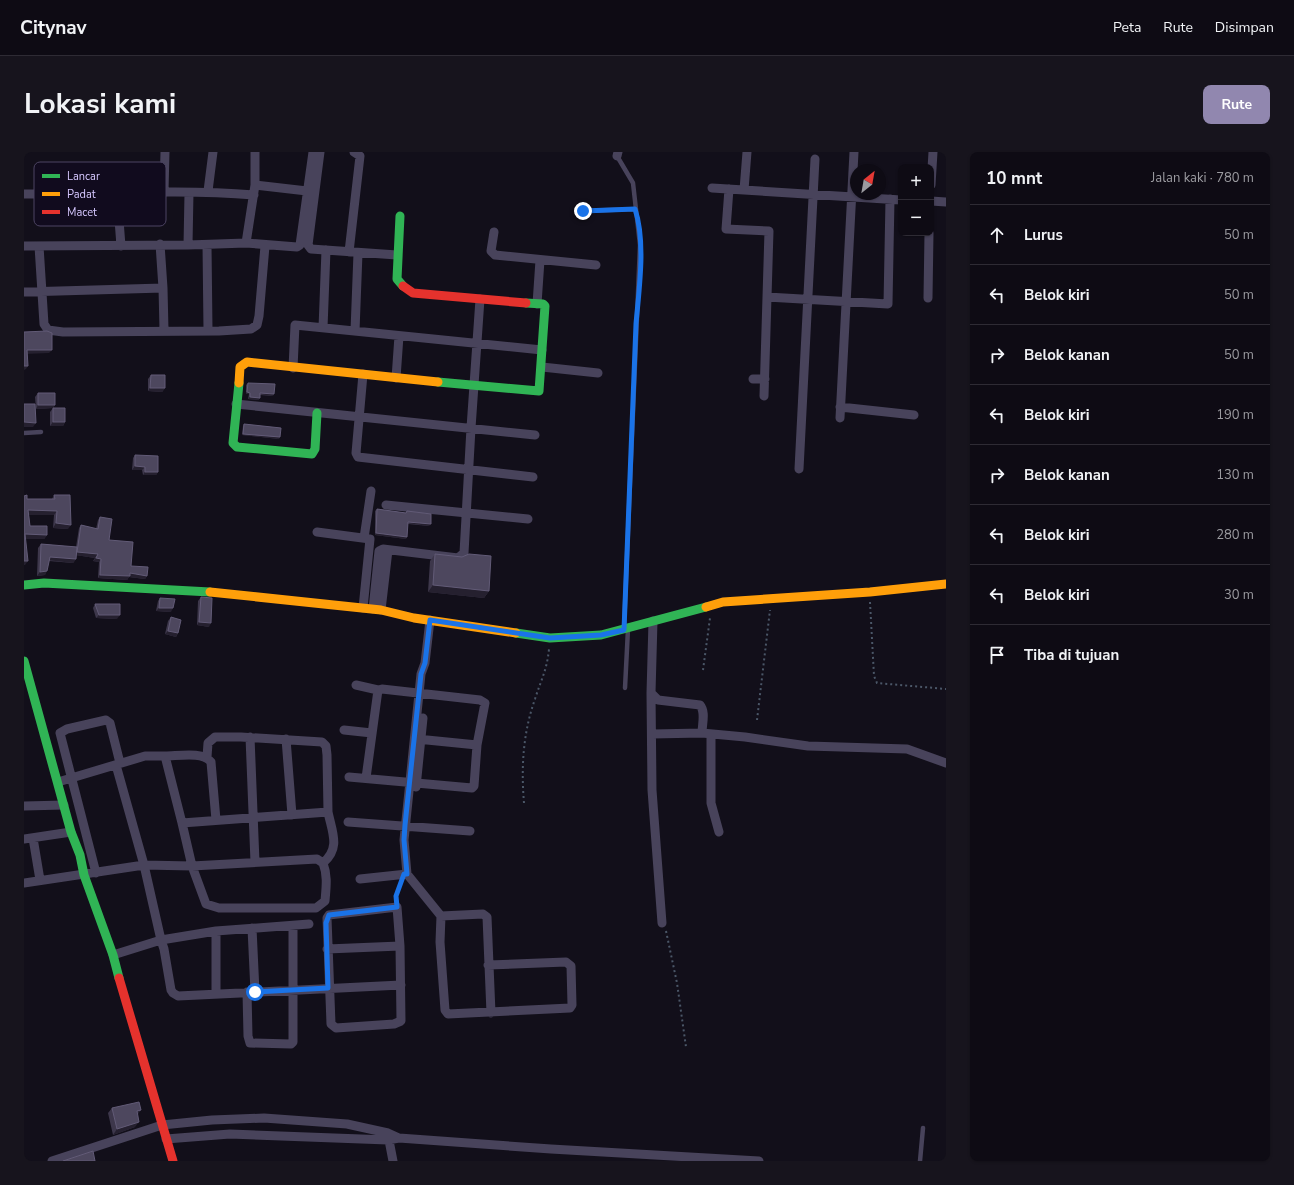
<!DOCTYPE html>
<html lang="id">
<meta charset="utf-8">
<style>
body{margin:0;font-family:"Nunito Sans",sans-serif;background:#17141d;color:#f1f3f6}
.controls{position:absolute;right:12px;top:12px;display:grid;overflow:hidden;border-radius:8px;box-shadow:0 1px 3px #0004}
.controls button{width:36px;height:36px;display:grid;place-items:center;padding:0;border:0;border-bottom:1px solid #2e2b34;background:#0e0b14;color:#f1f3f6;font:20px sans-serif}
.compass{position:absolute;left:826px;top:12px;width:36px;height:36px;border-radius:50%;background:#0e0b14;box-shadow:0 1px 3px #0004;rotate:31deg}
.stop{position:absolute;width:12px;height:12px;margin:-9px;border:3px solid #1a73e8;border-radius:50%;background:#fff}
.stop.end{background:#1a73e8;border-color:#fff;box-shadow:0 1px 4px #0008}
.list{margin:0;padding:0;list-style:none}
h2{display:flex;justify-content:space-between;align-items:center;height:52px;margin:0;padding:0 16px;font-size:17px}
h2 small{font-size:13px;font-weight:400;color:#9b9ba0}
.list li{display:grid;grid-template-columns:26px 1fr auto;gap:12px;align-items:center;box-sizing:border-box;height:60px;padding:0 16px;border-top:1px solid #2e2b34}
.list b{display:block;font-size:15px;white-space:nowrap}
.list em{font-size:13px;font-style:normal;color:#9b9ba0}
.icon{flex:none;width:22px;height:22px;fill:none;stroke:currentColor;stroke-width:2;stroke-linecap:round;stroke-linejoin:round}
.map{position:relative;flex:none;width:922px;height:1009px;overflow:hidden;border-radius:8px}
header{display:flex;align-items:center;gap:24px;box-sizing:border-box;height:56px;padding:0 20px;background:#0e0b14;border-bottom:1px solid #2e2b34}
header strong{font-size:19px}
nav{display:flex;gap:22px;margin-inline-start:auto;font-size:14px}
.intro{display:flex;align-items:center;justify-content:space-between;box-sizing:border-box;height:96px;padding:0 24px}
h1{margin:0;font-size:28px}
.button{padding:10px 18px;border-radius:8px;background:#9187af;color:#fff;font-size:14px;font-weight:700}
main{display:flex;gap:24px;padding:0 24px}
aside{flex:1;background:#0e0b14;border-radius:8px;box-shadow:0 1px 3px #0004}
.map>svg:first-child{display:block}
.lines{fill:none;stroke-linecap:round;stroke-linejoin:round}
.path{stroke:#4b5768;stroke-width:2;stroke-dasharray:2 3;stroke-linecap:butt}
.lane{stroke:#48435b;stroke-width:4.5}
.street{stroke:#48435b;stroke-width:9}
.fast{stroke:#30b455;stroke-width:9}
.slow{stroke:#ff9f0a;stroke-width:9}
.jam{stroke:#e5322d;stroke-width:9}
.wall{fill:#3d374b}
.shaded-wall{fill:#25202f}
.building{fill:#4d475e;stroke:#625b77}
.route{stroke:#1a73e8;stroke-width:5}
.key{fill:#110b1e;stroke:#4c4462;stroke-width:1}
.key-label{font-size:11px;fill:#d6c8ff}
</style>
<header>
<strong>Citynav</strong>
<nav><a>Peta</a><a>Rute</a><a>Disimpan</a></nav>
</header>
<div class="intro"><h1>Lokasi kami</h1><a class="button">Rute</a></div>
<main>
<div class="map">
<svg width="922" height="1009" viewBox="0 0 922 1009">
<rect width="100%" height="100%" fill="#120f1a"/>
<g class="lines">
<path class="path" d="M846,450l4,74 3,7 69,6
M679,518l7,-52
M733,568l13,-110
M500,651c-3,-36 -1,-70 11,-104 6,-19 12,-29 14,-50
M371,746l6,-15
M642,779l11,52 9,64"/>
<path class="lane" d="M593,4l16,27 7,62 -16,383
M559,59l52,-2
M0,281l17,-1
M601,536l3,-59
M896,1009l3,-33"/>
<path class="street" d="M296,0l-12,93 3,4 86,6
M593,4l1,-4
M231,33l52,6
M907,33l2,-33
M688,36l189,12
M705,37l-3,40 43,2 -5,165
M720,38l3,-38
M140,39l1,-39
M184,39l5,-39
M0,42c77,0 153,-5 230,1
M93,42l4,52
M907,49l15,1
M470,80l-3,19 4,4 101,10
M222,91l9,-58v-33
M164,93l1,-52
M183,93l1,85
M0,94l164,-1 58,-2 51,4 3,-2 13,-93
M15,94l5,78 4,6 15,2 156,-1 32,-2 6,-4 2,-9 6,-70
M325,100l11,-96 -6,-4
M139,136l1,42
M0,140l139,-4 -3,-44
M743,145l121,7 2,-105
M904,146l1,-65
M513,152l3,-44
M299,176l3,-78
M331,179l3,-78
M518,215l56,6
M269,216l2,-43 247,25
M339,222l-7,79 2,4 175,20
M372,226l3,-42
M729,227h12
M212,252l299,31
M816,255l74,8
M816,266l14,-266
M775,317l16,-310
M362,353l142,14
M293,380l53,7 -7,69
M340,386l7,-47
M349,457l6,-58 4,-2 75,9 6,-5 7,-125 9,-129
M357,458l7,-60
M406,468l-5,43 -4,11 -17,166 3,34 34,42 -1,26 5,68 3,4 122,-6 2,-3 -1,-39 -5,-4 -78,3
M629,469l-2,72 7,7 42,5c6,7 2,19 2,28l43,4 63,9 99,3 39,14
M332,533l22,5
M627,541l1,97 10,133
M320,578l28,3
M628,582l50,-1
M687,583v68l8,29
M226,585l5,125
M262,587l6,76
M393,587l60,6
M141,604c13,0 38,-5 46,6l5,58
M183,605l1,-14 7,-6h26l81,5 4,4 1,9 1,57
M325,625l123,11 2,-2 3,-41 8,-42 -5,-3 -98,-11 -4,1 -12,88
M34,630l87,-26h20l17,67 146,-11c4,20 13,36 -5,51
M392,635l7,-69
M0,654l40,-1
M324,670l122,9
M158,671l10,43 14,38 13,4h97l9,-7c1,-13 3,-25 -2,-38l-6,-4 -125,7 -48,-1 17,75 55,-9 93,-7
M9,686l7,42
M0,687l47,-7
M72,721l-36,-140 7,-4 39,-9 4,3 10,40
M336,727l47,-5
M0,731l120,-18 -28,-100
M373,755l3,39 1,75 -7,3 -58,4 -5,-4 -4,-106 2,-3z
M417,764l42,-2 4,3 4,96
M228,776l3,64
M303,797l73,-3
M89,803l48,-15 3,9 7,41 2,3 5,3 223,-11
M223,840l1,44 2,7 41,1 2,-2v-116
M192,842v-63
M364,983l5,26
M142,987l64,-5 158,6 11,-2 152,11 208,12
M28,1009l110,-36 50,-5 52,-2 83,6 41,9 11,5"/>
<path class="fast" d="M376,64l-3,63 6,7
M414,230l101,9 6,-85 -2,-2 -17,-1
M215,231l-6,60 4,4 75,7 3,-5 2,-36
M0,433l20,-2 166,9
M492,481l34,5 51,-3 105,-28
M0,509l47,171 9,23 4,20 29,80 6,23"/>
<path class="slow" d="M215,231l1,-16 7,-5 191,20
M186,440l171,18 33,8 102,15
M682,455l17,-5 147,-10 76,-8"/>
<path class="jam" d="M379,134l10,7 113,10
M95,826l54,183"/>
</g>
<path class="wall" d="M127,223l14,13 -3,4 -14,-1v-12z
M224,231l25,13 -13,-1v3l-2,2 -10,-1 1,-5h-3v-9z
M14,241l17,12 -2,3 -17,1 -1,-12z
M29,256l12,14 -2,4h-13v-14z
M220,272l35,15 -37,-4 1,-9z
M111,303l23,17 -2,3h-13l-1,-5h-10l1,-12z
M30,343l14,34 -15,-1 1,-13h-25l1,11 17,9 -3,4h-19v26h-1v-69l3,3h25z
M353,357l29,4 1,-2 22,15 -21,-2 -2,15 -31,-4v-24z
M76,365l9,23 22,26 16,10 -2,3 -16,-2 -2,3 -29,-2 1,-16 -6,-1 2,-3 -19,-3v4l-3,4 -24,-2 -4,14 -8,1 1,-28 3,-4 35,3 3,-19 2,-3 15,4 2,-9z
M411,402l54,37 -5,7 -56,-6 2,-31z
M177,445l8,30 -12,-2 1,-24z
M136,446l11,14 -15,-1 2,-10z
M71,452l22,15 -21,-1 -3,-10z
M147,465l7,16 -2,4 -11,-3 3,-13z
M88,956l29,2 -4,5 -2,12 -22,8 -5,-22z"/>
<path class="shaded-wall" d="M3,198h25l-3,3 -25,1z
M0,214h4l-2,3 -2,1z
M126,236h15l-3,4 -14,-1z
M223,240l3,1 -1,1h-3z
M236,241l14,1 -1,2 -14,-2z
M226,245l10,1 -2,2 -10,-1z
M14,253h17l-2,3 -17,1z
M0,270l12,1 -3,4h-9z
M29,270h12l-2,4h-13z
M219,282l37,3 -1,2 -37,-4z
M111,314l10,1 -3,3h-10z
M121,320h13l-2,3h-13z
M4,358l29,1 -3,4h-29z
M384,370l23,2 -2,2 -22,-3z
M32,371l15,2 -3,4 -15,-1z
M352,381l31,4 -1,2 -31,-4z
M1,382l22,1 -3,4h-20z
M53,400l21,2 -3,4 -20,-3z
M26,405l26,2 -3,4 -26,-3z
M72,406l5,1 -2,3 -6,-1z
M0,409h4l-3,4h-1z
M23,419l-2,4 -8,1 3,-4z
M106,421l17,3 -2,3 -16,-2 -2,3 -29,-2 2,-3z
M409,433l56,6 -5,7 -56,-6z
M135,456h14l-2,4 -15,-1z
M75,463h21l-3,4 -21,-1z
M175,470l12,1 -2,4 -12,-2z
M144,479l10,2 -2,4 -11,-3z
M117,958l-4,5v-4z
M115,970l-4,5 -22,8 4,-6z"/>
<path class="building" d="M23,179l5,2v17h-25l1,16h-4v-34z
M127,223h14v13h-15z
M224,231l27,1 -1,10 -14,-1v5l-10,-1v-4l-3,-1z
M14,241h17v12h-17z
M0,252h11l1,19 -12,-1z
M29,256h12v14h-12z
M220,272l37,4 -1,9 -37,-3z
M111,303l23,1v16h-13v-5l-10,-1z
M3,343v4h28l-1,-4h16l1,30 -15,-2 1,-12 -29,-1 2,16h17v9l-22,-1 3,27h-4v-65z
M353,357l29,4 1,-2 24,3v10l-23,-2 -1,15 -31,-4z
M76,365l12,2 -3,21 24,2 -2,24 17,1 -1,9 -17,-3v3l-30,-1 1,-16 -5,-1 2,-4 -21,-2 4,-27 17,4z
M17,392l36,3 -1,12 -26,-2 -3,14 -7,1z
M411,402l27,3 7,-3 22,2 -2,35 -56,-6z
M177,445l11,1 -1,25 -12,-1z
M136,446l15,1 -2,9h-14z
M71,452h25v11h-21z
M147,465l10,3 -3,13 -10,-2z
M115,950l2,8 -4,1 2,11 -22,7 -5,-21z
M69,999l2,10h-32z"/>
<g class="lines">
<path class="route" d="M231,840l73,-4 -2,-65 3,-8 68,-8 -1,-11 8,-22h3l-3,-34 1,-15 16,-151 4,-11 5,-43 120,18 51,-3 23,-5 12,-306c3,-35 10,-82 -1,-115l-52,2"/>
</g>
<rect x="10" y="10" width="132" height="64" rx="6" class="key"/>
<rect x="18" y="22" width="18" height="4" fill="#30b455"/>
<rect x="18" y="40" width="18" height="4" fill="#ff9f0a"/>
<rect x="18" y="58" width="18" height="4" fill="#e5322d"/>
<g class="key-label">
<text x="43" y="28">Lancar</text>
<text x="43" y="46">Padat</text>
<text x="43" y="64">Macet</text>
</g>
</svg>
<div class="controls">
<button>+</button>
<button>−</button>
</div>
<svg class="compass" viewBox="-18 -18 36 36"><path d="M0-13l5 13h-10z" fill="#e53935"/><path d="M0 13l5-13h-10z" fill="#9b9ba0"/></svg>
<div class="stop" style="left:231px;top:840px"></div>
<div class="stop end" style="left:559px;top:59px"></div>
</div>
<aside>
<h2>10 mnt<small>Jalan kaki · 780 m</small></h2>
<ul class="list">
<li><svg class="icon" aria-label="ahead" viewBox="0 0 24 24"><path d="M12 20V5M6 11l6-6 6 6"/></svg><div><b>Lurus</b></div><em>50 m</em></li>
<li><svg class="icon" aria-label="left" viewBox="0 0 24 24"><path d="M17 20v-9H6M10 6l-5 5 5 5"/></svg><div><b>Belok kiri</b></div><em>50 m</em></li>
<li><svg class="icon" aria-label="right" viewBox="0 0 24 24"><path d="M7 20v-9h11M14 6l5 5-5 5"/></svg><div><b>Belok kanan</b></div><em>50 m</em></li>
<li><svg class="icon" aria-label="left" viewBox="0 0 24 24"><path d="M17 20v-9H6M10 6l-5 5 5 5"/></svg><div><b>Belok kiri</b></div><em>190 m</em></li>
<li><svg class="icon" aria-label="right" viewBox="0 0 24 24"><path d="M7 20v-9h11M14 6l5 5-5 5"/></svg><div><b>Belok kanan</b></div><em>130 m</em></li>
<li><svg class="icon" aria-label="left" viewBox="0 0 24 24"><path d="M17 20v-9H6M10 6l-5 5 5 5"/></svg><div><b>Belok kiri</b></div><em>280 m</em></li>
<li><svg class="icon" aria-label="left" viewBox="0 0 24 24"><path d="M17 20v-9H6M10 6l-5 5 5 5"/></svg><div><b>Belok kiri</b></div><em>30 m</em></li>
<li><svg class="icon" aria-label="arrive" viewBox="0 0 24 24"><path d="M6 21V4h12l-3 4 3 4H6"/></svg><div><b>Tiba di tujuan</b></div></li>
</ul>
</aside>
</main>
